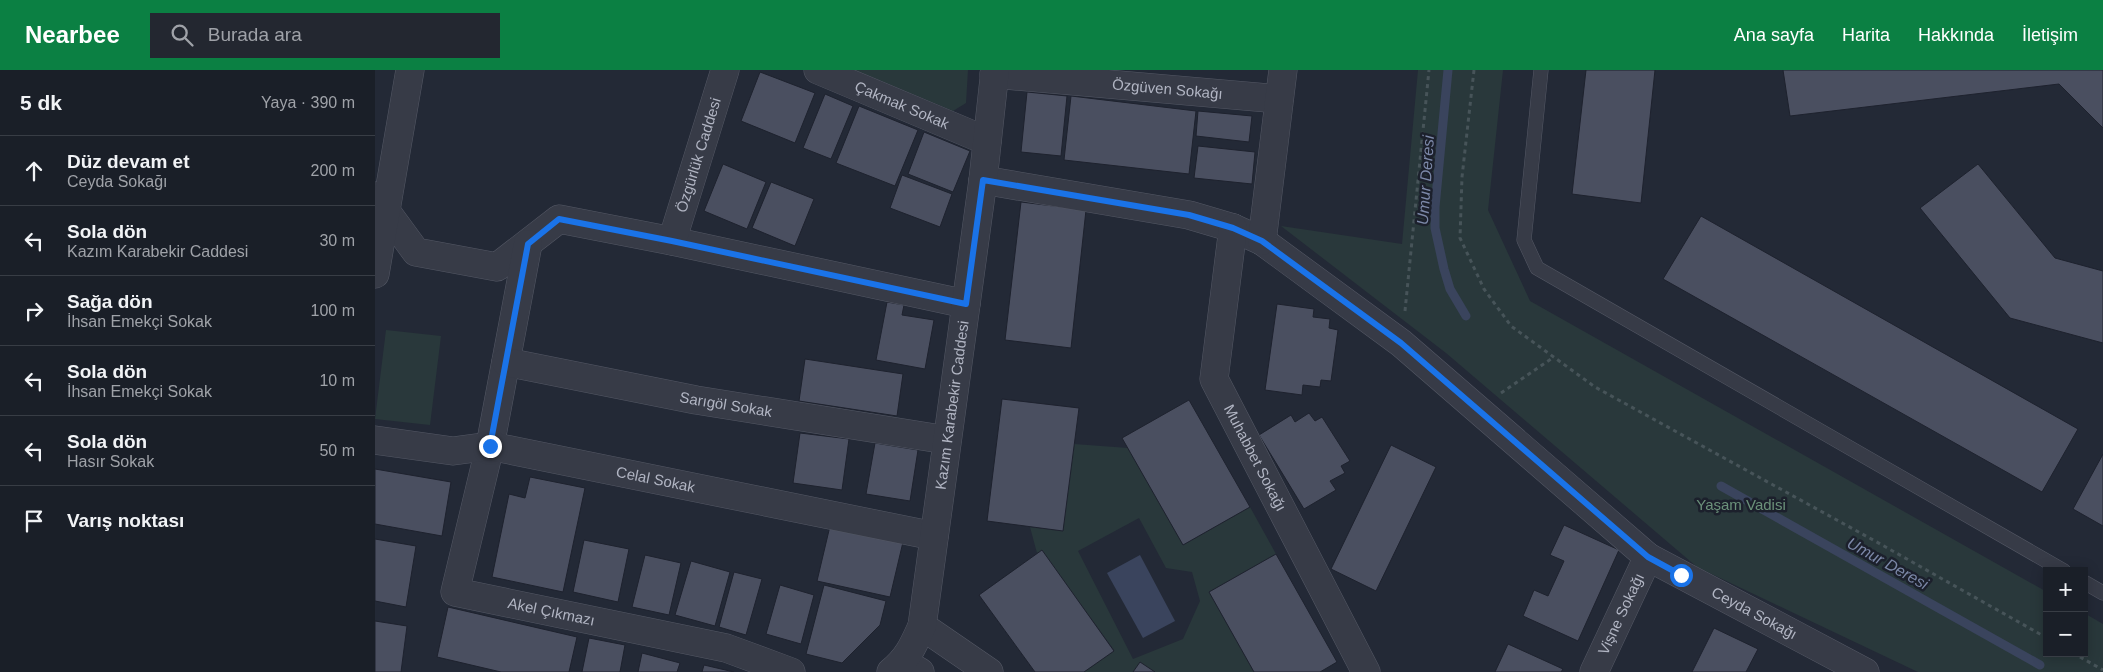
<!DOCTYPE html>
<html lang="tr">
<meta charset="utf-8">
<style>
body{margin:0;font-family:Helvetica,sans-serif;background:#232730;color:#f1f3f6}
.controls{position:absolute;right:15px;bottom:15px;display:grid;overflow:hidden;border-radius:0px;box-shadow:0 2px 12px #0003}
.controls button{width:45px;height:45px;display:grid;place-items:center;padding:0;border:0;border-bottom:1px solid #383d45;background:#1a1f28;color:#f1f3f6;font:25px sans-serif}
.stop{position:absolute;width:15px;height:15px;margin:-11px;border:4px solid #1a73e8;border-radius:50%;background:#fff}
.stop.end{background:#1a73e8;border-color:#fff;box-shadow:0 1px 5px #0008}
.list{margin:0;padding:0;list-style:none}
h2{display:flex;justify-content:space-between;align-items:center;height:65px;margin:0;padding:0 20px;font-size:21px}
h2 small{font-size:16px;font-weight:400;color:#9fa2a8}
.list li{display:grid;grid-template-columns:32px 1fr auto;gap:15px;align-items:center;box-sizing:border-box;height:70px;padding:0 20px;border-top:1px solid #383d45}
.list b{display:block;font-size:19px;white-space:nowrap}
.list p{margin:0;font-size:16px;white-space:nowrap;color:#9fa2a8}
.list em{font-size:16px;font-style:normal;color:#9fa2a8}
.icon{flex:none;width:28px;height:28px;fill:none;stroke:currentColor;stroke-width:2;stroke-linecap:round;stroke-linejoin:round}
.map{position:relative;flex:none;width:1728px;height:602px;overflow:hidden}
header{display:flex;align-items:center;gap:30px;box-sizing:border-box;height:70px;padding:0 25px;background:#0b8043;color:#fff}
header strong{font-size:24px}
nav{display:flex;gap:28px;margin-inline-start:auto;font-size:18px}
.search{width:350px;height:45px;background:#232730;display:flex;align-items:center;gap:12px;box-sizing:border-box;padding:0 18px;border-radius:0px;color:#9fa2a8;font-size:19px}
main{display:flex}
aside{flex:1;background:#1a1f28}
.map>svg:first-child{display:block}
.green{fill:#29383b;fill-rule:evenodd}
.water{fill:#3a445d}
.lines{fill:none;stroke-linecap:round;stroke-linejoin:round}
.stream{stroke:#3a445d;stroke-width:9}
.building{fill:#4a4f60;stroke:#1e222e}
.service-casing{stroke:#545865;stroke-width:15}
.minor-casing{stroke:#545865;stroke-width:29}
.tertiary-casing{stroke:#545865;stroke-width:29}
.path{stroke:#475459;stroke-width:3;stroke-dasharray:4 4;stroke-linecap:butt}
.service{stroke:#373b47;stroke-width:14}
.minor{stroke:#373b47;stroke-width:28}
.tertiary{stroke:#373b47;stroke-width:28}
.route{stroke:#1a73e8;stroke-width:6}
.labels{text-anchor:middle;stroke-width:5;stroke-linejoin:round;paint-order:stroke}
.street-label{font-size:15px;fill:#b1b5c3;stroke:#1c202c}
.park-label{font-size:15px;fill:#6b917a;stroke:#1c202c}
.water-label{font-size:16px;font-style:italic;fill:#7c88a8;stroke:#1c202c}
</style>
<header>
<strong>Nearbee</strong>
<div class="search"><svg class="icon" aria-label="search" viewBox="0 0 24 24"><circle cx="10" cy="10" r="6"/><path d="M15 15l6 6"/></svg>Burada ara</div>
<nav><a>Ana sayfa</a><a>Harita</a><a>Hakkında</a><a>İletişim</a></nav>
</header>
<main>
<aside>
<h2>5 dk<small>Yaya · 390 m</small></h2>
<ul class="list">
<li><svg class="icon" aria-label="ahead" viewBox="0 0 24 24"><path d="M12 20V5M6 11l6-6 6 6"/></svg><div><b>Düz devam et</b><p>Ceyda Sokağı</p></div><em>200 m</em></li>
<li><svg class="icon" aria-label="left" viewBox="0 0 24 24"><path d="M17 20v-9H6M10 6l-5 5 5 5"/></svg><div><b>Sola dön</b><p>Kazım Karabekir Caddesi</p></div><em>30 m</em></li>
<li><svg class="icon" aria-label="right" viewBox="0 0 24 24"><path d="M7 20v-9h11M14 6l5 5-5 5"/></svg><div><b>Sağa dön</b><p>İhsan Emekçi Sokak</p></div><em>100 m</em></li>
<li><svg class="icon" aria-label="left" viewBox="0 0 24 24"><path d="M17 20v-9H6M10 6l-5 5 5 5"/></svg><div><b>Sola dön</b><p>İhsan Emekçi Sokak</p></div><em>10 m</em></li>
<li><svg class="icon" aria-label="left" viewBox="0 0 24 24"><path d="M17 20v-9H6M10 6l-5 5 5 5"/></svg><div><b>Sola dön</b><p>Hasır Sokak</p></div><em>50 m</em></li>
<li><svg class="icon" aria-label="arrive" viewBox="0 0 24 24"><path d="M6 21V4h12l-3 4 3 4H6"/></svg><div><b>Varış noktası</b></div></li>
</ul>
</aside>
<div class="map">
<svg width="1728" height="602" viewBox="0 0 1728 602">
<rect width="100%" height="100%" fill="#232936"/>
<path class="green" d="M480,0h113l-2,33 -13,8z
M1043,0h85l-15,140 42,91 517,291v61h37v-40l19,11v48h-185l-221,-105 -251,-214 -165,-127 121,18z
M11,260l55,6 -11,89 -55,-6z
M699,374l54,4 55,97 67,-38 26,47 -67,38 45,80h-170l30,-22 -72,-99 -5,2 -7,-26 33,4zM764,448l27,50 26,4 8,29 -17,38 -50,20 -55,-108z"/>
<path class="water" d="M765,485l35,66 -32,17 -36,-65z"/>
<g class="lines">
<path class="stream" d="M1073,0l-13,137v21l9,41 6,20 16,27
M1346,416l319,179"/>
</g>
<path class="building" d="M1211,0h69l-14,133 -69,-9z
M1408,0h320v58l-44,-44 -269,32z
M385,2l55,21 -20,50 -54,-22z
M652,22l40,4 -6,60 -40,-4z
M450,24l28,12 -22,53 -28,-11z
M696,26l125,15 -7,63 -125,-14z
M484,36l59,24 -23,56 -59,-23z
M823,41l54,5 -3,26 -53,-6z
M549,62l46,19 -17,41 -45,-18z
M823,76l57,6 -3,32 -58,-6z
M348,94l43,18 -19,47 -43,-18z
M1603,94l77,94 48,13v72l-93,-25 -90,-110z
M527,105l50,19 -12,33 -50,-19z
M396,112l43,17 -19,47 -43,-18z
M646,132l65,8 -15,138 -66,-8z
M1326,146l377,213 -36,63 -379,-213z
M512,232l17,3 -2,10 32,5 -9,49 -49,-9z
M902,234l37,5 -1,8 17,2 -1,9 9,2 -7,51 -10,-1 -1,7 -17,-2 -1,10 -37,-5z
M430,289l98,15 -6,42 -98,-15z
M627,329l77,9 -16,123 -76,-10z
M814,330l61,107 -67,38 -61,-107z
M934,343l6,8 7,-4 28,44 -9,5 4,7 -15,8 6,9 -32,19 -45,-74 32,-20 4,7z
M425,363l49,6 -7,51 -49,-7z
M500,373l43,7 -8,51 -44,-7z
M1016,375l45,22 -60,124 -45,-22z
M1728,384v72l-30,-17z
M0,399l76,13 -9,54 -67,-12z
M155,407l55,11 -22,104 -71,-15 17,-83 16,4z
M1189,455l55,25 -41,91 -55,-25 11,-26 14,6 16,-35 -14,-6z
M455,456l73,16 -13,55 -73,-16z
M0,469l41,7 -10,61 -31,-6z
M209,470l45,9 -11,53 -45,-10z
M667,480l72,101 -30,21h-49l-56,-77z
M901,484l61,108 -17,10h-66l-45,-80z
M270,485l36,8 -12,52 -37,-8z
M316,491l39,11 -15,54 -40,-11z
M359,502l28,7 -16,56 -27,-8z
M405,515l34,10 -13,49 -35,-10z
M449,515l62,16 -6,24 -38,38 -36,-9z
M73,537l129,30 -8,35h-68l-64,-15z
M0,551l32,5 -6,46h-26z
M1339,558l44,21 -12,23h-54z
M214,568l36,7 -5,27h-38z
M1133,574l55,25 -2,3h-66z
M267,583l38,10 -3,9h-39z
M765,592l15,10h-22z
M329,595l30,7h-32z"/>
<g class="lines">
<g class="service-casing">
<path id="service" d="M1166,0l-17,170 13,28 527,303
M1709,512l19,11"/>
</g>
<g class="minor-casing">
<g id="minor">
<path id="s1" d="M443,0l169,71"/>
<path id="s2" d="M619,4l285,25"/>
<path id="s3" d="M608,110l206,35 44,13 29,13 139,102 247,214 217,115"/>
<path d="M0,126l41,56 81,15 62,-48 113,22 294,63"/>
<path id="s4" d="M858,158l-19,151 152,293"/>
<path id="s5" d="M297,171l53,-171"/>
<path d="M887,171l21,-171"/>
<path id="s6" d="M153,174l-38,202 -35,146 271,56 65,24"/>
<path d="M0,204l35,-204"/>
<path id="s7" d="M131,292l190,38 251,40"/>
<path id="s8" d="M0,370l78,11 37,-5 444,90"/>
<path d="M547,556l67,46"/>
<path d="M528,592l17,10"/>
<path id="s9" d="M1219,602l54,-115"/>
</g>
</g>
<g class="tertiary-casing">
<g id="tertiary">
<path id="s10" d="M516,602c17,-14 22,-26 31,-46l61,-446 12,-110"/>
</g>
</g>
<path class="path" d="M1099,0l-12,107 -2,61 24,51 27,37 84,61 280,154 172,97
M1030,241l24,-241
M1126,323l53,-36
M1698,583l30,17"/>
<use href="#service" class="service"/>
<use href="#minor" class="minor"/>
<use href="#tertiary" class="tertiary"/>
</g>
<g class="lines">
<path class="route" d="M115,376l38,-202 31,-25 113,22 294,63 17,-124 206,35 44,13 29,13 139,102 247,214 33,18"/>
</g>
<g class="labels">
<g class="street-label">
<text dy="5" stroke="none"><textPath href="#s2" startOffset="174">Özgüven Sokağı</textPath></text>
<text dy="5" stroke="none"><textPath href="#s1" startOffset="91">Çakmak Sokak</textPath></text>
<text dy="5" stroke="none"><textPath href="#s5" startOffset="90">Özgürlük Caddesi</textPath></text>
<text dy="5" stroke="none"><textPath href="#s7" startOffset="224">Sarıgöl Sokak</textPath></text>
<text dy="5" stroke="none"><textPath href="#s10" startOffset="279">Kazım Karabekir Caddesi</textPath></text>
<text dy="5" stroke="none"><textPath href="#s4" startOffset="241">Muhabbet Sokağı</textPath></text>
<text dy="5" stroke="none"><textPath href="#s8" startOffset="285">Celal Sokak</textPath></text>
<text dy="5" stroke="none"><textPath href="#s6" startOffset="454">Akel Çıkmazı</textPath></text>
<text dy="5" stroke="none"><textPath href="#s9" startOffset="64">Vişne Sokağı</textPath></text>
<text dy="5" stroke="none"><textPath href="#s3" startOffset="906">Ceyda Sokağı</textPath></text>
</g>
<g class="park-label">
<text x="1366" y="440">Yaşam Vadisi</text>
</g>
<g class="water-label">
<text transform="translate(1050 110) rotate(-86)" y="6">Umur Deresi</text>
<text transform="translate(1513 493) rotate(29)" y="6">Umur Deresi</text>
</g>
</g>
</svg>
<div class="controls">
<button>+</button>
<button>−</button>
</div>
<div class="stop" style="left:1306px;top:505px"></div>
<div class="stop end" style="left:115px;top:376px"></div>
</div>
</main>
